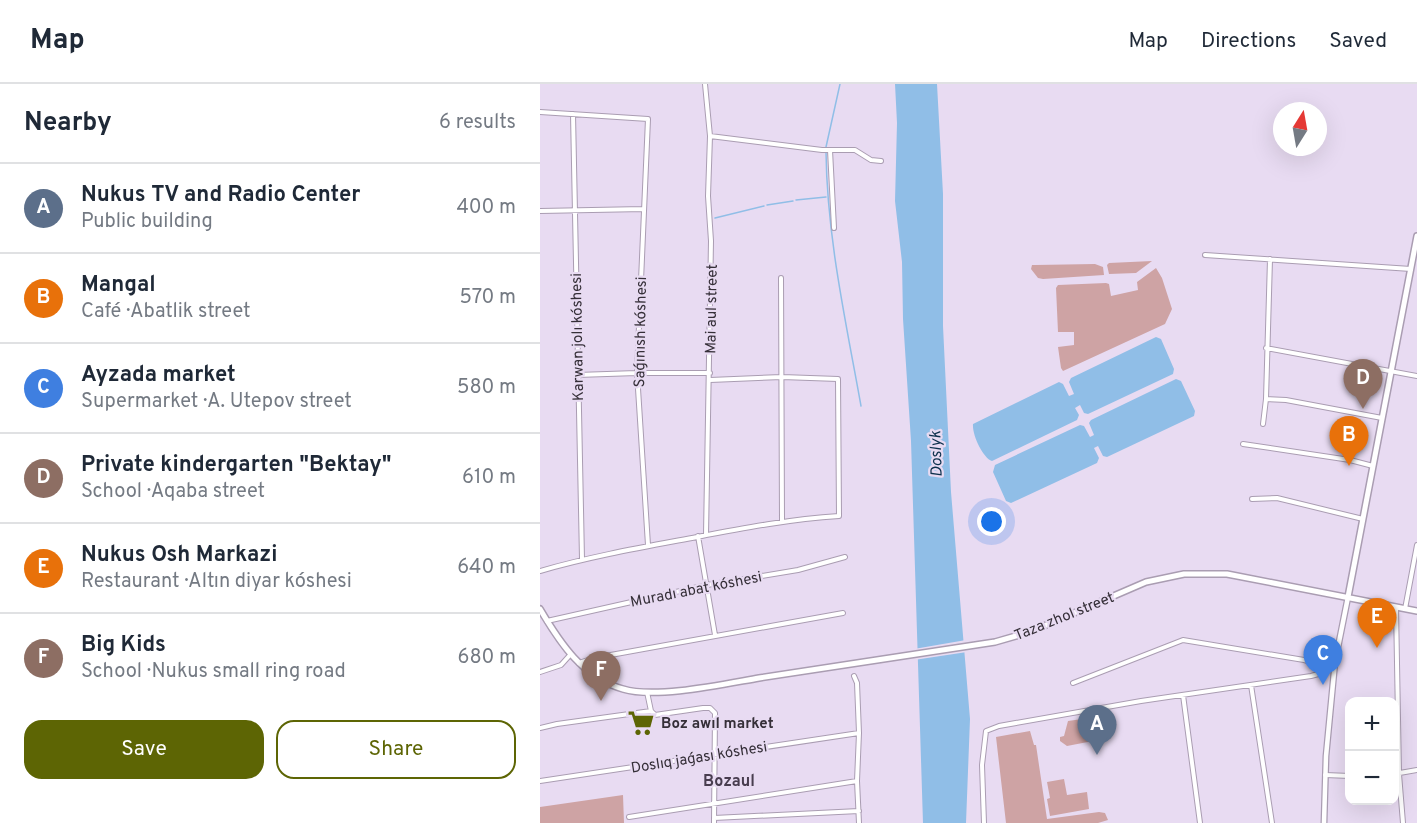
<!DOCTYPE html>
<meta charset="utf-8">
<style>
body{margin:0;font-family:Overpass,sans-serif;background:#f2f2f3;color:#1f2937}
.controls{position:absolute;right:18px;bottom:18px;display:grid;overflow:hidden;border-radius:12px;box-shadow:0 6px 24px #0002}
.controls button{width:54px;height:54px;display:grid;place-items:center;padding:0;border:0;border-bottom:2px solid #e0e1e3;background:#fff;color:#1f2937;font:30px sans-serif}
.compass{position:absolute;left:733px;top:18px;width:54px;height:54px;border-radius:50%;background:#fff;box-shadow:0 6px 24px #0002;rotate:11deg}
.you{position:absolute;left:452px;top:438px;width:21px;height:21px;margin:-15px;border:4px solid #fff;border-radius:50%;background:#1a73e8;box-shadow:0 0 0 9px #1a73e833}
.badge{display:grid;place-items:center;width:39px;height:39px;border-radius:50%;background:#5d6504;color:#fff;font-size:20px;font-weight:700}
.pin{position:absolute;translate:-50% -50px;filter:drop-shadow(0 2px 3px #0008)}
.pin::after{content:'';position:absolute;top:32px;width:21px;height:18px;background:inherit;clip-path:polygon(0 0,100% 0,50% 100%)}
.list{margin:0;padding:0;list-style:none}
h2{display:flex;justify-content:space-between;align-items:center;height:78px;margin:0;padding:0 24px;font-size:26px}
h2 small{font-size:20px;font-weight:400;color:#747a83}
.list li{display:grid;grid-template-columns:39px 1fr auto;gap:18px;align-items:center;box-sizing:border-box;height:90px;padding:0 24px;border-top:2px solid #e0e1e3}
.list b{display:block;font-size:22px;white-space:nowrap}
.list p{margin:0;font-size:20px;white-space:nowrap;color:#747a83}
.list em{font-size:20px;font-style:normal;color:#747a83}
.actions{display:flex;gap:12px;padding:18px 24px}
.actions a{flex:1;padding:14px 0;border:2px solid #5d6504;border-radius:18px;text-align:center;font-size:21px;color:#5d6504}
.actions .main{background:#5d6504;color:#fff}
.map{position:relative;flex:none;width:877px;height:739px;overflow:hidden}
header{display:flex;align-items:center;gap:36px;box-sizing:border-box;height:84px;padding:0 30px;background:#fff;border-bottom:2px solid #e0e1e3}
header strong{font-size:28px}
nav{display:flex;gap:33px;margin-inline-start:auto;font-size:21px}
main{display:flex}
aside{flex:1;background:#fff}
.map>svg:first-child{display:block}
.green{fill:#cea3a4}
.water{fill:#90bee7}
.pier{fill:#e8dbf2}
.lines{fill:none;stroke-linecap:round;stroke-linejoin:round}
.stream{stroke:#90bee7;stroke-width:1.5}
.minor-casing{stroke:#aa9db2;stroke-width:6}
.tertiary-casing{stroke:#aa9db2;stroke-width:7}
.secondary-casing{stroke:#aa9db2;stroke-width:8}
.minor{stroke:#fff;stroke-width:4}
.tertiary{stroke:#fff;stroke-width:4.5}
.secondary{stroke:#fff;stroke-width:5}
.labels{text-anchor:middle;stroke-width:4.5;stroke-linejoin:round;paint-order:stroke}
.street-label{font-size:15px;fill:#352f38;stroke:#e8dbf2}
.poi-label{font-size:15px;font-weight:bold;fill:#352f38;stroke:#e8dbf2;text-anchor:start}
.water-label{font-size:16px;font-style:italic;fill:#0e314d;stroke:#e8dbf2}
.neighbourhood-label{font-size:16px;font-weight:bold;fill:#483d4f;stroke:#e8dbf2}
</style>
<header>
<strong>Map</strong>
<nav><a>Map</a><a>Directions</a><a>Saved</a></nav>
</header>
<main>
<aside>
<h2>Nearby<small>6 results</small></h2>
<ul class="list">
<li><span class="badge" style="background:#5c6f8a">A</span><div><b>Nukus TV and Radio Center</b><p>Public building</p></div><em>400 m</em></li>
<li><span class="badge" style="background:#e8710a">B</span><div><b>Mangal</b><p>Café · Abatlik street</p></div><em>570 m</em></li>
<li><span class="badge" style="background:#3f7fe0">C</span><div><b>Ayzada market</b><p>Supermarket · A. Utepov street</p></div><em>580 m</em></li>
<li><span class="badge" style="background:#8d6e63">D</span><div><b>Private kindergarten &quot;Bektay&quot;</b><p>School · Aqaba street</p></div><em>610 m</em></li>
<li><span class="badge" style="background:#e8710a">E</span><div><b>Nukus Osh Markazi</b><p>Restaurant · Altın diyar kóshesi</p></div><em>640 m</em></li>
<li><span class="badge" style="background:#8d6e63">F</span><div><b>Big Kids</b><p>School · Nukus small ring road</p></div><em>680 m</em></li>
</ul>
<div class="actions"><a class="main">Save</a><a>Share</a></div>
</aside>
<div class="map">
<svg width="877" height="739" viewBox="0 0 877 739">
<rect width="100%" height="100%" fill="#e8dbf2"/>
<path class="green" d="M612,177l-16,12 -27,1 -2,-9 2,-2z
M555,180l8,3 1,8 -61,4 -5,-1 -7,-9 1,-4h3z
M616,184l6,10 10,31 -7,15 -102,47 -2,-3 -3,-21 16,-2v-13h-16l-2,-44 2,-3 48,-2 3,1 2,12 27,-6 -1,-8z
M556,633l2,1c2,7 5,16 0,22l-31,6 -7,-5v-4l4,-1 4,-15z
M490,647l4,14h2l11,74 52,-7 6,1 3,7 -10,3h-92l-10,-86z
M524,695l3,16 20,-3 2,17 -39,7 -3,-17 3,-1 -3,-16z
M83,711l1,28h-84v-16z"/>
<path class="water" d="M355,0h42l6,110v132l8,166 19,227 -4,104h-43l-12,-382 -8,-122 -1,-57 -7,-61 2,-78z
M616,253l5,2 13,30 -1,5 -85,40 -4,-1 -4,-8 -5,3 4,7 -2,5 -85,41c-9,-3 -20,-26 -19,-37l86,-42 4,2 6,12 5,-2 -5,-12 2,-4z
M636,295l5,2 14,30 -1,5 -87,41 -4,-1 -5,-10 -4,2 5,10 -2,5 -86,40 -5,-2 -13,-29 2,-7 85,-40 4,1 6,11 4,-2 -5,-12 2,-3z"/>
<path class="pier" d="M426,556l1,12 -53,8v-11z"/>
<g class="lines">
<path class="stream" d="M286,63l14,-63
M286,68c1,86 20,170 35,254
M256,116l30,-3
M227,121l26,-4
M175,134l49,-12"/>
<g class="minor-casing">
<path id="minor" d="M165,0l5,52 -2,60 3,45 -5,294
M0,28l108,7 -11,254 11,172
M33,30l9,445
M170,52l112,14h33l16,10 10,1
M290,66l4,78
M0,127l104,-2
M665,171l206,14
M241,194l1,243
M726,264l151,28
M37,291l60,-2h73
M726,315l20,1 96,18
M723,340l3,-25 4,-140
M703,360l107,16 23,6
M712,415l25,-1 86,21
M158,452l17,99
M0,487c52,-15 104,-24 157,-34 47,-9 94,-18 142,-21l-1,-137 -56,-2 -72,3
M856,523l3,167 4,49
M865,525l12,-64
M7,537l160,-36 91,-15 47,-13
M39,579l15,-5 249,-45
M0,588l21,-7 9,-10
M314,592l3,7 2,50 -2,48 2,42
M533,599l110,-43 121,20 26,7
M711,601l21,138
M107,608l4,19 4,4 48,-7h7l5,5 -1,110
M643,611l17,128
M0,644l17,-4 94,-13
M854,690l23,-4
M785,691l25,1
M0,697l319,-48
M89,733l228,-36
M174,734l145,-7
M444,739l-2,-58 4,-34 13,-5 142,-25 170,-25 11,-3 12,-10"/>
</g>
<g class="tertiary-casing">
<path id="tertiary" d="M784,739l2,-67 9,-94 13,-65"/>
</g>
<g class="secondary-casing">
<path id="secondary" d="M808,513l69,-361
M0,525c20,34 43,69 83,80 33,10 101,-5 136,-11 79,-12 157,-24 236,-36l35,-10 116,-50 38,-8h43l190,37"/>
</g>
<use href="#minor" class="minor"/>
<use href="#tertiary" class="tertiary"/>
<use href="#secondary" class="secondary"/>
</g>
<defs>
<g id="supermarket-bare" transform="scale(2.07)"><path d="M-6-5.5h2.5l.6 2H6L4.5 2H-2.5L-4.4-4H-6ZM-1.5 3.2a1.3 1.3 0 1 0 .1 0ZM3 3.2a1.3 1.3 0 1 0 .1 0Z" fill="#5d6504" stroke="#e8dbf2" stroke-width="2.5" paint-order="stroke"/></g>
</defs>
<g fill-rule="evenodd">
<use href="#supermarket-bare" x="101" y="639"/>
</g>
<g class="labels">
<g class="street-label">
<text transform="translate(171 225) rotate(-89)" y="5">Mai aul street</text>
<text transform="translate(100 248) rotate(-89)" y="5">Saǵınısh kóshesi</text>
<text transform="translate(37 253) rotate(-91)" y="5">Karwan jolı kóshesi</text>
<text transform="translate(156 505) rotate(-11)" y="5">Muradı abat kóshesi</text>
<text transform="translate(524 532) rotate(-22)" y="5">Taza zhol street</text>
<text transform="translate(159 673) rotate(-9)" y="5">Doslıq jaǵası kóshesi</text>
</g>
<g class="poi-label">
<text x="121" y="644">Boz awıl market</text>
</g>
<g class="water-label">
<text transform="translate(395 370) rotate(-92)" y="6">Doslyk</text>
</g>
<g class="neighbourhood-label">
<text x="189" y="702">Bozaul</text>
</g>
</g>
</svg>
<div class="controls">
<button>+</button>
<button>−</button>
</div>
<svg class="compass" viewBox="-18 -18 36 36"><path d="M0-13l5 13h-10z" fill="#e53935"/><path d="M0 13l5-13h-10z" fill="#747a83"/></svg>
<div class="you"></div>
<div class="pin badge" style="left:557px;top:671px;background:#5c6f8a">A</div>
<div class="pin badge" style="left:809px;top:382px;background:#e8710a">B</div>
<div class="pin badge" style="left:783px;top:601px;background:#3f7fe0">C</div>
<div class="pin badge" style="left:823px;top:325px;background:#8d6e63">D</div>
<div class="pin badge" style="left:837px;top:564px;background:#e8710a">E</div>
<div class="pin badge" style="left:61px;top:617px;background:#8d6e63">F</div>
</div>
</main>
